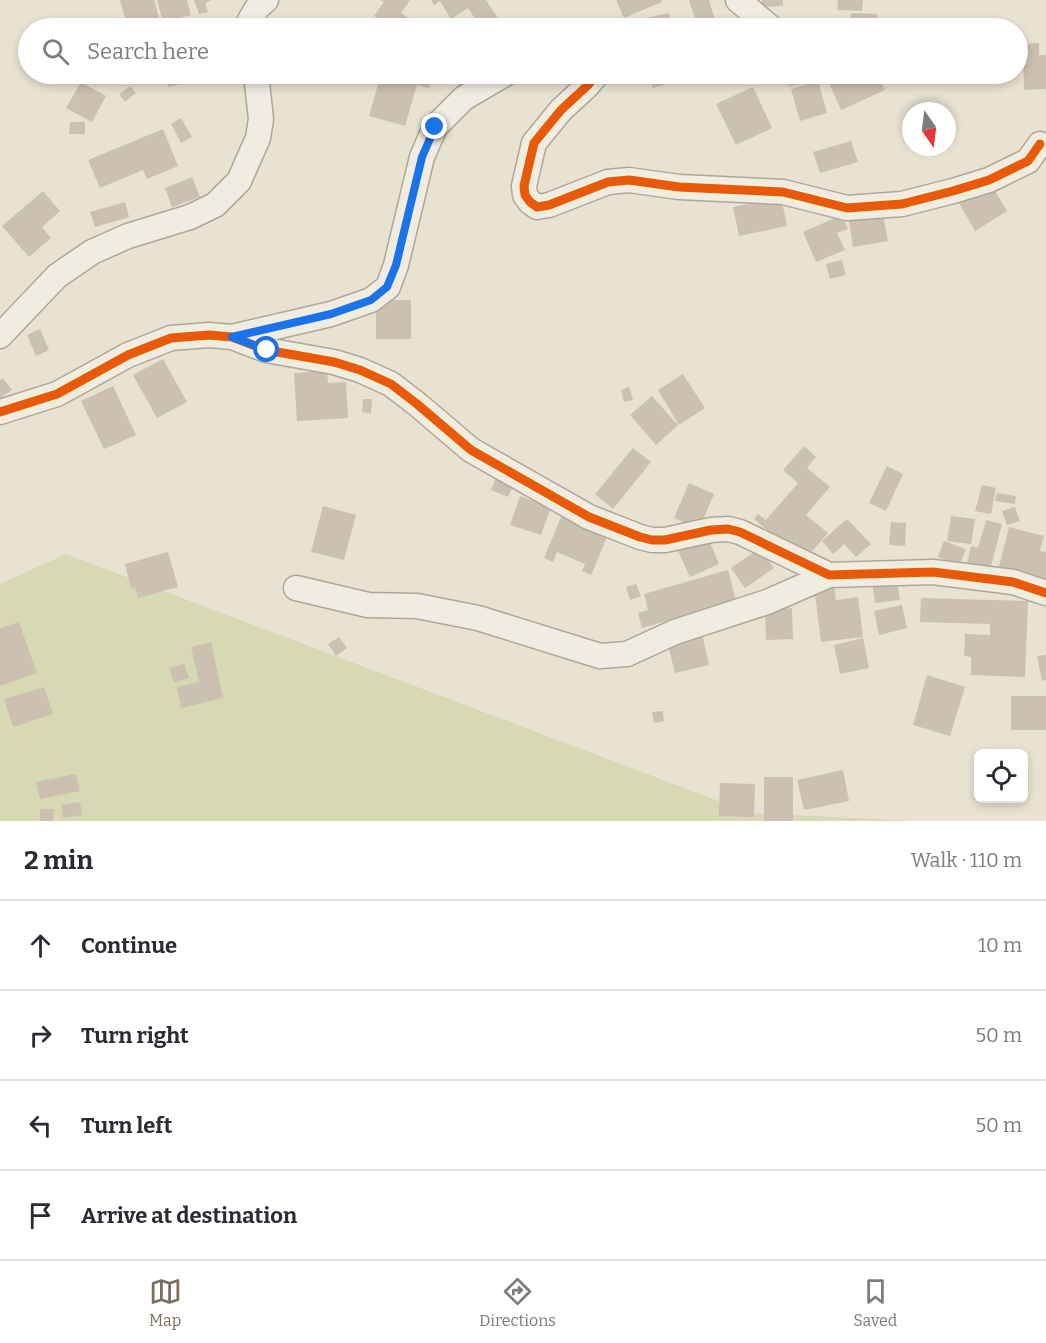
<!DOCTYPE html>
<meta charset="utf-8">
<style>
body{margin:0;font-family:Bitter,serif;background:#f7f7f7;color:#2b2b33}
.controls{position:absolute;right:18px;bottom:18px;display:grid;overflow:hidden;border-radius:9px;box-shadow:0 3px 9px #0003}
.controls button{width:54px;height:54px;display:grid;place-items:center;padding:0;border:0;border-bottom:2px solid #e1e1e2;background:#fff;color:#2b2b33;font:30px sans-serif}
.compass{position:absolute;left:902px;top:102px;width:54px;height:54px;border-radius:50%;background:#fff;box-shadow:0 3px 9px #0003;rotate:166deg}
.stop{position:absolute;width:18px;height:18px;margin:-14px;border:4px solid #1a73e8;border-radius:50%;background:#fff}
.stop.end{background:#1a73e8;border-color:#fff;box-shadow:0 2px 6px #0008}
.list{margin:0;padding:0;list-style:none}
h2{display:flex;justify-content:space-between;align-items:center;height:78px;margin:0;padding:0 24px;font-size:26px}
h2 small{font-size:20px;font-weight:400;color:#7c7c81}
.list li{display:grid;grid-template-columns:39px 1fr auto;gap:18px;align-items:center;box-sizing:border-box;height:90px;padding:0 24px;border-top:2px solid #e1e1e2}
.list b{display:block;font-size:22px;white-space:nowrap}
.list em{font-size:20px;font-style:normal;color:#7c7c81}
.icon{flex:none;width:33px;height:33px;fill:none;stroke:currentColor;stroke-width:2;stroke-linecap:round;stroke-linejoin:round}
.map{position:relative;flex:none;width:1046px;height:821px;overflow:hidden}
.search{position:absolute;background:#fff;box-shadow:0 3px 9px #0003;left:18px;right:18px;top:18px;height:66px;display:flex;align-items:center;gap:15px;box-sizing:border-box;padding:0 21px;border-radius:33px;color:#7c7c81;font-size:22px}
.sheet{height:438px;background:#fff}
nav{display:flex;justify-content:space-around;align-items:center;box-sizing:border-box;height:84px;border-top:2px solid #e1e1e2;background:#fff;font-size:16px;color:#7c7c81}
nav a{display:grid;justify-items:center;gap:3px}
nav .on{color:#7a6e5c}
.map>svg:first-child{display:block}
.green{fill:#d6d9b1}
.building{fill:#ccc0b0}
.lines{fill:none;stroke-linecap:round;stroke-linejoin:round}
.minor-casing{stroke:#aea798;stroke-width:27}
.minor{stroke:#f0ece1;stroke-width:24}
.cycleway-casing{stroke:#f9f1d5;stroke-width:13}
.cycleway{stroke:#e8590c;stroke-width:9}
.route{stroke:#1a73e8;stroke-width:8}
</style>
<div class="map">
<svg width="1046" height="821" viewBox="0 0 1046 821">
<rect width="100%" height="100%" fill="#e8e2d0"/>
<path class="green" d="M66,554l684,259 164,8h-914v-237z"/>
<path class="building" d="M120,0h34l8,28h-34z
M157,0h30l4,15 -28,7z
M194,0h18l-7,3 3,9 -9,2z
M380,0h30l-9,13 18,12 -2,3h-24l-19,-12 10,-14z
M431,0h55l17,26 -4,2h-18l-13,-20 -17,11 -11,-18 -6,4z
M616,0h45l1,2 -38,16z
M689,0h20l7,24 -18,4z
M762,0h21v6l-21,1z
M838,0h25l-1,11 -25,-1z
M669,13l3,15h-52l-1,-4z
M851,13l26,1v14h-27z
M1039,43v12h7v34l-22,1 -1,-46z
M165,74h25l1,8 -23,5z
M381,74h52l-4,14 -12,-3 -12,41 -36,-10z
M649,74h15l3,10 -14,4z
M784,74h11l4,9 -9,4z
M825,74h16l1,3 9,-3h26l8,16 -44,20z
M818,81l9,32 -27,8 -9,-32z
M81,82l25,14 -14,26 -26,-14z
M130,86l6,7 -11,9 -6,-8z
M753,87l19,41 -36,17 -20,-41z
M181,118l11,19 -11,6 -10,-19z
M70,122h15v12h-16z
M163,129l15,37 -31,13 -4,-9 -43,18 -12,-28z
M851,141l7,21 -38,11 -7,-21z
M192,177l8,20 -28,10 -7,-19z
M991,184l16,27 -32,20 -16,-28z
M43,191l17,20 -18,16 9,11 -22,19 -27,-31z
M781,197l6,29 -48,10 -6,-29z
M125,202l4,15 -34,10 -5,-15z
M882,210l6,31 -35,6 -5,-31z
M842,215l6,14 -11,4 8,17 -29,12 -13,-30z
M842,260l4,15 -16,4 -4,-15z
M376,300h35v39h-35z
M40,329l9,21 -13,6 -9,-21z
M163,359l24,43 -30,16 -24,-43z
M327,371l1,12 18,-1 2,36 -51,3 -3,-48z
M683,374l22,34 -26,17 -21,-35z
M3,378l9,12 -12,8v-18z
M113,386l23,49 -32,14 -23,-48z
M629,387l4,13 -9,2 -3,-12z
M652,396l26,29 -22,20 -26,-30z
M363,399h9l-1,14 -9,-1z
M804,446l12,11 -9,11 23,19 -24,28 22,18 -24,28 -50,-42 4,-5 8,6 32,-37 -15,-13z
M633,448l18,14 -38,47 -18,-15z
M887,466l16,8 -17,37 -17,-8z
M498,473l17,8 -7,16 -17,-7z
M689,483l25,11 -15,35 -25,-11z
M982,485l14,3 -5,26 -16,-3z
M997,493l19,3 -1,8 -20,-3z
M520,496l31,11 -10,28 -31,-10z
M323,506l33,9 -12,45 -33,-8z
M1015,507l5,14 -13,4 -5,-14z
M562,515l46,20 -17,40 -9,-4 3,-7 -28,-12 -4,10 -9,-4z
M951,516l24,3 -4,25 -24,-3z
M847,519l24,25 -15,13 -12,-13 -11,10 -11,-13z
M986,520l16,4 -12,46 -23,-6 4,-18 7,2z
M891,522l15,1 -1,23 -16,-1z
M1009,527l35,9 -4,15 6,1v34l-49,-12z
M708,538l11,26 -29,13 -12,-26z
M944,541l22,8 -6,16 -22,-8z
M760,548l14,20 -29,20 -14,-20z
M168,552l10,35 -40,11 -3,-11 -4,1 -6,-24z
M728,570l8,31 -94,27 -4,-15 10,-3 -4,-16z
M897,580l3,20 -25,3 -3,-20z
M834,583l2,17 22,-3 5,40 -42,5 -7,-56z
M636,584l5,12 -11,4 -4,-13z
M921,598l107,3 -3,76 -54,-2v-18l-7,-1 1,-22 25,1v-11l-70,-2z
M902,605l5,23 -28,7 -5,-24z
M792,608l1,31 -27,1 -1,-30z
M19,622l18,51 -37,13v-58z
M701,629l8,36 -34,8 -9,-36z
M339,637l8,11 -11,8 -8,-12z
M863,638l6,30 -29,6 -6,-29z
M211,642l12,56 -42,10 -4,-21 22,-5 -8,-35z
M1046,655v25l-4,1 -5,-25z
M184,664l5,14 -15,5 -5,-15z
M927,675l38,12 -15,49 -37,-11z
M44,687l9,27 -40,13 -9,-28z
M1011,696h35v34h-35z
M663,711l1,10 -10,2 -2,-11z
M843,770l6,31 -45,9 -7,-30z
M76,774l4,17 -40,8 -4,-17z
M764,777h29v44h-29z
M720,783l35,1 -1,33 -35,-1z
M80,802l2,13 -19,3 -2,-13z
M40,809h14l-1,12h-13z"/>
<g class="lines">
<g class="minor-casing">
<path id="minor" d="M738,0l33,28
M250,28l-1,-6 8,-14 9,-8
M597,74l-9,11 -27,25 -27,33 -10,43 1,9 5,7 7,5 12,-2 59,-23 21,-2 50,7 104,5 64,16 55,-4 51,-13 36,-11 39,-19 12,-17
M0,336l57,-60 35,-24 36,-16 62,-19 25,-12 24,-24 19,-43 3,-19 -5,-45
M232,337l99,-23 40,-14 17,-13 8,-22 26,-108 13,-30 29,-29 41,-24
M0,412l57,-18 71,-39 43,-17 38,-3 23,2 34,13 68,12 26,8 31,14 26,20 54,46 118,67 51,20 12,3h13l46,-10 17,-1 12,3 89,43 104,-3 80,10 33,11
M296,588l72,17 49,1 61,12 122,38 27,-2 48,-22 92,-30 62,-27"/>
</g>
<use href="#minor" class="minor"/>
<g class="cycleway-casing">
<path id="cycleway" d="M597,74l-9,11 -27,25 -27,33 -10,43 1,9 5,7 7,5 12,-2 59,-23 21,-2 50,7 104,5 64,16 55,-4 51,-13 36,-11 39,-19 12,-17
M0,412l57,-18 71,-39 43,-17 38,-3 23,2 34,13 68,12 26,8 31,14 26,20 54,46 118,67 51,20 12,3h13l46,-10 17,-1 12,3 89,43 104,-3 80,10 33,11"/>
</g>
<use href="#cycleway" class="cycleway"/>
</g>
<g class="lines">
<path class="route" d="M267,350l-35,-13 99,-23 40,-14 16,-13 9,-22 26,-108 13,-30"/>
</g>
</svg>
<div class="controls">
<button><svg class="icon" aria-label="locate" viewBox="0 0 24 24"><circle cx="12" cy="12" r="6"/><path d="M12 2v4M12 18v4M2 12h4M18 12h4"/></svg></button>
</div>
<svg class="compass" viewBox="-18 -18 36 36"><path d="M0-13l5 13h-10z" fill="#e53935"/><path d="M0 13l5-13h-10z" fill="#7c7c81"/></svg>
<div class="stop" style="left:267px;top:350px"></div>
<div class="stop end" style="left:435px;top:127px"></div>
<div class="search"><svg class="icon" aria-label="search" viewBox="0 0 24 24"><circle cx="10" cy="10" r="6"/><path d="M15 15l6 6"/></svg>Search here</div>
</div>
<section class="sheet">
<h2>2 min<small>Walk · 110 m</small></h2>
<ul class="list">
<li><svg class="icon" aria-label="ahead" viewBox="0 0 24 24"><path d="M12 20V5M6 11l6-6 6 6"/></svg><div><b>Continue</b></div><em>10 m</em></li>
<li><svg class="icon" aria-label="right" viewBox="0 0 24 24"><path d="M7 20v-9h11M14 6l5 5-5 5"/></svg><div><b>Turn right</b></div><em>50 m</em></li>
<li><svg class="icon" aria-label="left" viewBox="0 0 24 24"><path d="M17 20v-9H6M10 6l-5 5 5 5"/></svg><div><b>Turn left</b></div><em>50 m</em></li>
<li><svg class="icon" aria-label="arrive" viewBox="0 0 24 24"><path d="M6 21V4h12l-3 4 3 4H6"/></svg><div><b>Arrive at destination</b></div></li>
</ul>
</section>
<nav>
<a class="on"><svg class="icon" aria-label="map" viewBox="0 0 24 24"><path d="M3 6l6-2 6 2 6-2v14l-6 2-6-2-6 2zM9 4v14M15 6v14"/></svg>Map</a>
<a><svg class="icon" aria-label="directions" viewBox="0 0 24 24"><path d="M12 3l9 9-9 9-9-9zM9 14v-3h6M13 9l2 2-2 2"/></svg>Directions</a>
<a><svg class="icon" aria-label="saved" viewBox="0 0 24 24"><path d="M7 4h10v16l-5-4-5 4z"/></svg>Saved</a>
</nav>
